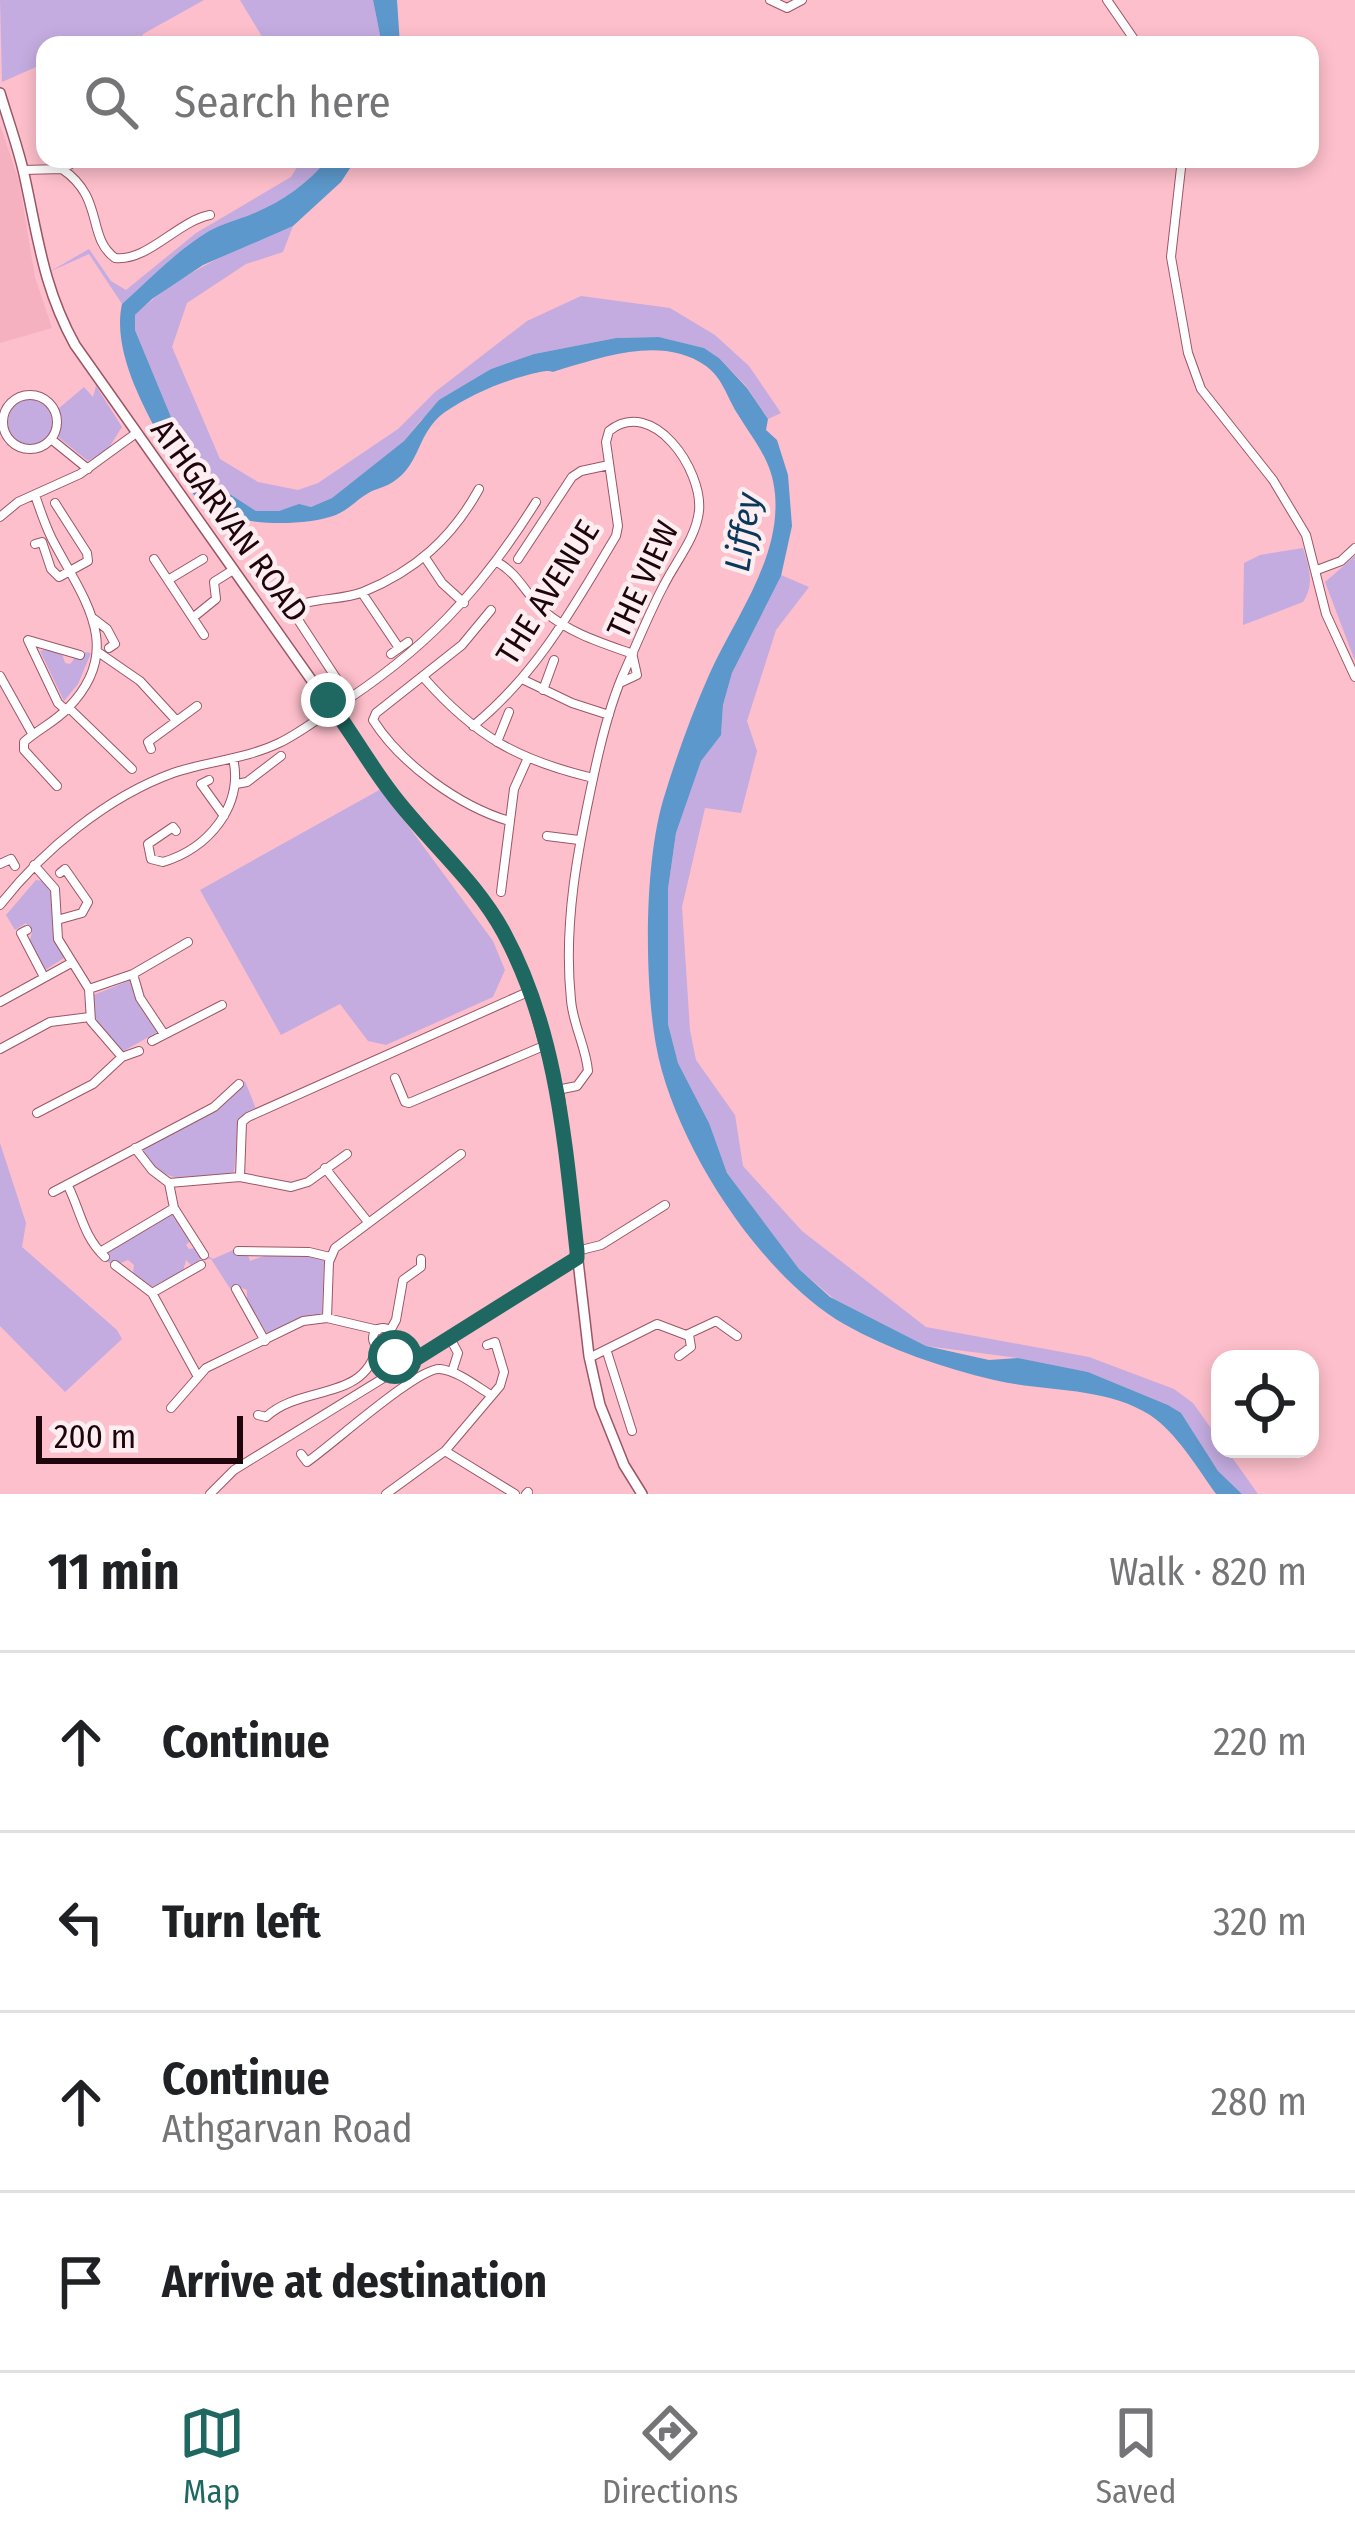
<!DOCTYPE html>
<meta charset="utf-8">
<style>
body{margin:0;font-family:"Fira Sans Condensed",sans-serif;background:#f2f2f2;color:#202124}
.controls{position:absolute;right:36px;bottom:36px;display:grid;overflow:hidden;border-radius:24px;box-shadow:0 6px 18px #0003}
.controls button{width:108px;height:108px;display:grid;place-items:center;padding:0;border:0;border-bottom:3px solid #e0e0e0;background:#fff;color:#202124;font:60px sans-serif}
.scale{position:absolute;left:36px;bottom:30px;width:207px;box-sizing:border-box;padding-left:12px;border:6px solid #1e050b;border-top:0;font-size:33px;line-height:42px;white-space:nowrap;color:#1e050b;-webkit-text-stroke:9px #ffeef1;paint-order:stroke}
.stop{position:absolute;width:36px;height:36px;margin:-27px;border:9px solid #1e6861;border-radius:50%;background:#fff}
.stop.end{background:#1e6861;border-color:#fff;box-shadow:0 3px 12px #0008}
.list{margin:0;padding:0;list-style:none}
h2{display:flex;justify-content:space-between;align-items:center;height:156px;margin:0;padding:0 48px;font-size:51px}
h2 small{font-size:39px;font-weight:400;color:#757577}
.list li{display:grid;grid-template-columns:78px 1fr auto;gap:36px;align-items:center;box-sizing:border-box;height:180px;padding:0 48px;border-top:3px solid #e0e0e0}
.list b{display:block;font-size:45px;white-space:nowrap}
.list p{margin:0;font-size:39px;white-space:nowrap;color:#757577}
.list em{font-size:39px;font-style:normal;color:#757577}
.icon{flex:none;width:66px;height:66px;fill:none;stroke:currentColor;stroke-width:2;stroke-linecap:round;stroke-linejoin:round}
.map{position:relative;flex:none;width:1355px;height:1494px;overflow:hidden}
.search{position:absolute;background:#fff;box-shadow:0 6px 18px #0003;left:36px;right:36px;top:36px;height:132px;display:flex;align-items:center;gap:30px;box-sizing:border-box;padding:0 42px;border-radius:24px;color:#757577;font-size:45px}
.sheet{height:876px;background:#fff}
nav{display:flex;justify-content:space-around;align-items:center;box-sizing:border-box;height:168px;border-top:3px solid #e0e0e0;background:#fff;font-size:33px;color:#757577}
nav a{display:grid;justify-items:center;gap:6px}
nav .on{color:#1e6861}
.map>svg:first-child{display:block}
.built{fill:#f5b1bf}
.green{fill:#c4ace0}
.water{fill:#5c98cb}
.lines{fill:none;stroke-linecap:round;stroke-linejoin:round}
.minor-casing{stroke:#9a5666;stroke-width:10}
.major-casing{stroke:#9a5666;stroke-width:12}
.minor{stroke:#fff;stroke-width:8}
.major{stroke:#fff;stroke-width:9}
.route{stroke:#1e6861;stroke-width:15}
.labels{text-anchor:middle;stroke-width:9;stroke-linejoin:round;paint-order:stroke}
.street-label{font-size:33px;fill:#1e050b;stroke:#ffeef1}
.water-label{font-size:36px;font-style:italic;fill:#09385b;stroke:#ffeef1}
</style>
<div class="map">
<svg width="1355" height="1494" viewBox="0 0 1355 1494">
<rect width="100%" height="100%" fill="#fdbfcb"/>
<path class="built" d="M0,125l19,56 16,96 17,51 -52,15z"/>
<path class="green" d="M0,0h204l-61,34 -2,7 -6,4h-90v18l-43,19z
M240,0h133l7,35 -4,10h-109z
M302,159h26c-20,24 -46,43 -76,55 -15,6 -28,9 -43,17 -33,20 -59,48 -87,73l-33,-50 -40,18 40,-23 22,32 15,9 70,-57 95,-56z
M293,226l-10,26 -37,12 -59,39 -15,44 48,112 38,23 40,8 20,-7 80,-54 37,-37 92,-71 54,-25 89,12 45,27 34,31 32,47 -13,6 -21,-32 -28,-29 -15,-10 -45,-11 -43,1 -82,16 -43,15 -70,51 -17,21 -72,57 -21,9 -12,-2 -20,6h-23l-48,-31 -18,-17 -55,-133v-15c45,-43 102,-66 158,-89z
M96,386l26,41 -14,22 -20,12 -30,-24v-28l26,-22 9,10z
M8 422a23 23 0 1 1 46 0a23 23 0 1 1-46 0Z
M1303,548c6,19 12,36 0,54l-60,23 1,-62 16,-8z
M1355,556v105l-30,-79z
M781,575l28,12 -33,43 -29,91 10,30 -16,62 -36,-5 -23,99 8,123 6,30 39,55 8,51 59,65 124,96 163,30 85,32 19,14 27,38v8h6l32,45h-16l-24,-23 -37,-57 -13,-9 -80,-33 -70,-14 -92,-12 -92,-47 -35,-30 -72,-96 -20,-54 -29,-56 -10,-39v-135l8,-56 25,-73 20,-26 2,-29 9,-32z
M47,649l15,4 3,10 5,1 5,-6 8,1 2,-7 6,1 -13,31 -14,17 -24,-50z
M381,789l112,152 12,29 -12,27 -107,48 -18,-4 -28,-37 -59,31 -81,-145z
M36,880l8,1 8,13 2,44 10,20 -19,12 -16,-28 3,-9 -6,-10 -11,7 -9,-15z
M131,980l28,51 -37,21 -27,-33 -4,-23z
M245,1081l11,28 -17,12 -5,51c-34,8 -78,16 -91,-24l45,-28 30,-10z
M0,1143l26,80 -4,24 95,83 5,9 -57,53 -65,-66z
M172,1214l13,12 6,14 -5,5 3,4 6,-1 18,11 27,-12v6l8,2 2,6c20,-9 52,-9 74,-3l-2,56 -54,21 -21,-34v-11l-10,-4 -6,4 -20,-31 -8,-1 -12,7 -5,-5 -3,11 -31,16 -19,-14 1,-8 -6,-5 -15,6 -7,-6 1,-9z"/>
<path class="water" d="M373,0h24l3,45h-24l4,-10z
M328,159h28l-15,23 -48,44 -90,39 -51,34 -17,16v15l55,133 18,17 48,31h23l20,-7 12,3 21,-9 72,-57 35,-41 52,-31 43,-15 82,-16 43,-1 45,11 15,10 28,30 21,31 -2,11 11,10 11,35 4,51 -11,50 -49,97 -9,32 -2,30 -20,26 -25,72 -8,56v135l10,39 31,60 18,50 72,96 31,28 96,49 63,14 29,-2 70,14 80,33 13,8 37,58 24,23h-26c-18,-25 -40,-62 -66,-79 -45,-29 -105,-23 -156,-35 -51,-12 -104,-30 -150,-56 -85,-49 -171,-183 -188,-279 -12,-67 -12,-187 9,-251 12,-39 27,-81 44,-119 25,-56 72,-116 66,-181 -3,-34 -21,-53 -38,-81 -11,-18 -14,-34 -31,-47 -43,-30 -99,-10 -144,3 -17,6 -5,0 -22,3 -33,7 -67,21 -95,40 -29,21 -23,51 -52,70 -6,4 -14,6 -21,9 -14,7 -24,20 -39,25 -33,11 -104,11 -132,-14 -16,-14 -27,-40 -37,-58 -22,-39 -52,-95 -42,-140 28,-25 54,-53 87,-73 15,-8 28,-11 43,-17 30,-12 56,-31 76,-55z"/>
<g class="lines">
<g class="minor-casing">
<path id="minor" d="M770,0l17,8 15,-8
M1107,0l31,45
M217,159l2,3
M1182,159l-11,98 17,96 13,36 72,91 33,55 20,79 29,63
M62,169c43,29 24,68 53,89 32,4 63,-37 95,-43
M23,170l39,-1 18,-10
M3 422a27 27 0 1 1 54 0a27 27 0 1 1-54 0Z
M51,439l37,30
M35,495c5,15 10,30 17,44 30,58 75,109 16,169 -13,14 -31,22 -44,34v8l33,36
M0,517l18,-15 62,-28 55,-40
M35,544l7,-2 9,27 8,8 29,-16 -1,-8 -32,-50
M154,559l50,76
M426,559l16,24 22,20
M518,559l54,-82 9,-6 28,-6
M497,562c21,11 30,34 47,49 25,22 58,32 89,43
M1317,570l24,-9 14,-13
M168,580l35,-21
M362,593l37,55
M491,610l-29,35 -86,68 -3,7c28,44 86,86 136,101
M195,616l21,-17 -2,-17 19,-12
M94,619l13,10 8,15 -6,4
M98,652l42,29 35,38
M391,654l17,-12
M0,676l33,59
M424,678c52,59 94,82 169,100
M524,680l48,23 37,12
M620,683l17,-8 -4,-18
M340,684l-49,-75c19,-12 50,-8 72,-17 52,-21 89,-54 116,-103
M543,690l11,-30
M69,708l63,61
M66,710l-8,-7 -30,-63 52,15
M473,726c64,-52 101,-120 143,-190l2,-10 -12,-84 3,-11c44,-35 94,39 90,80 -3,27 -23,50 -35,74 -16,30 -28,61 -42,92 -13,31 -21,64 -28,97 -16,74 -31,150 -23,226 2,25 15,47 17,71l-11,15 -20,4
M497,742l12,-30
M151,749l-3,-7 49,-36
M209,780l-8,4 23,32
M236,784l11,-2 34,-26
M176,831l-3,-4 -25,17 3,15 12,3c45,-13 81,-56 70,-104
M547,836l32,4
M0,864l11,-5 4,7
M34,865l21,24 3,50 31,50 2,32 31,36 17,-6
M501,892l13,-103 13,-29
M0,905c43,-55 107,-108 173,-132 35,-12 73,-14 106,-30 19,-9 37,-23 54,-34 91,-58 146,-116 203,-207
M57,920l25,-7 6,-11 -23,-33 -5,4
M27,930l-6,3 23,44
M133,974l7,24 24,36
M89,989l44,-15 55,-32
M0,1002l71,-39
M152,1041l70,-36
M0,1049l50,-27 40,-5
M395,1078l10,24 4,1 137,-58
M37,1113l56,-29 29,-27
M135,1148l17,22 17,13 71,-6 51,10 17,-5 39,-28
M325,1168l43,54
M240,1177l2,-55 6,-5 282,-126
M169,1183l5,25 30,47
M68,1186c13,26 15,50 37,71
M53,1192l161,-85 25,-23
M238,1251l71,1 21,5
M577,1251l24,-6 64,-40
M100,1252l74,-44
M115,1265l37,28 45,82
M236,1289l29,52
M152,1293l49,-28
M327,1318l2,-56 6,-14 126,-94
M373 1338a10 10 0 1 1 20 0a10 10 0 1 1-20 0Z
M390,1331l6,-11 7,-40 18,-13v-8
M450,1338l8,15 -6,19
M388,1347l15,20
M607,1352l25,79
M679,1356l12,-9 -2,-12
M589,1358l68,-34 29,11 30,-14 21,15
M171,1408l35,-40 97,-47 24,-3 51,12
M258,1415l8,2c35,-33 100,-15 111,-71
M445,1451l70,43
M301,1454l6,8c25,-17 111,-95 133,-93 18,2 36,17 51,26
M210,1494l24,-24 343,-211
M386,1494l59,-43 55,-65 4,-14 -9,-30 -8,3
M526,1494l2,-2"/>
</g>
<g class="major-casing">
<path id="major" d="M0,93c8,27 18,54 24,81 14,63 19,113 51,171l314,445 87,99 28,44 26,58 29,105 30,260 11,49 24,60 18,29"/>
</g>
<use href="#minor" class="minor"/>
<use href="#major" class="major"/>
</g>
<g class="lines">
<path class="route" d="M328,700c22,30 40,62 62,91 36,49 85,88 114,142 53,98 61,210 73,318v7l-174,109 -8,-10"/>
</g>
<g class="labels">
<g class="street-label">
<text transform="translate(230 520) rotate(54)" y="12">ATHGARVAN ROAD</text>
<text transform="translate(642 579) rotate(-65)" y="12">THE VIEW</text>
<text transform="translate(547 592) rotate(-58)" y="12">THE AVENUE</text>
</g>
<g class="water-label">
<text transform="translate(742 532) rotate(-81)" y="13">Liffey</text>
</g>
</g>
</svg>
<div class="controls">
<button><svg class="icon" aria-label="locate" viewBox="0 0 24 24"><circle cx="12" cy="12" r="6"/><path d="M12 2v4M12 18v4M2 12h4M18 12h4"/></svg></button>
</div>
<div class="scale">200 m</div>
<div class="stop" style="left:395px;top:1357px"></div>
<div class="stop end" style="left:328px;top:700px"></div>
<div class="search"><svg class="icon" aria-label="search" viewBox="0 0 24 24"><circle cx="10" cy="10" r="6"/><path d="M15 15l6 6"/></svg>Search here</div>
</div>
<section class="sheet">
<h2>11 min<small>Walk · 820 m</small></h2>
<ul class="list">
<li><svg class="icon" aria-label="ahead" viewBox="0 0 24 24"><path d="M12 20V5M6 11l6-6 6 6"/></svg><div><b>Continue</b></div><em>220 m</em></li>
<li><svg class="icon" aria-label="left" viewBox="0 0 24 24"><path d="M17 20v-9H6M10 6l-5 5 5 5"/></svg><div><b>Turn left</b></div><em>320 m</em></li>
<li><svg class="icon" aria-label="ahead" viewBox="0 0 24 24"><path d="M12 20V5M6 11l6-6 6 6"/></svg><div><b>Continue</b><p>Athgarvan Road</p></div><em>280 m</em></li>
<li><svg class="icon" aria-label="arrive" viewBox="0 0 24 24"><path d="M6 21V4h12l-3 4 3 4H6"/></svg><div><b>Arrive at destination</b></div></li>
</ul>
</section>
<nav>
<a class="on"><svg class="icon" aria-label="map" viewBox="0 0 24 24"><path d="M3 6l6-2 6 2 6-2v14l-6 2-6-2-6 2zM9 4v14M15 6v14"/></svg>Map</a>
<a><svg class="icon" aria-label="directions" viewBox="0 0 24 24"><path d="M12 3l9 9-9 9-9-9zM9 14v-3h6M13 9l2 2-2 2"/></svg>Directions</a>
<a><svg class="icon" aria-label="saved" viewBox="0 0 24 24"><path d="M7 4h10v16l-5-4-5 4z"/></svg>Saved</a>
</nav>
